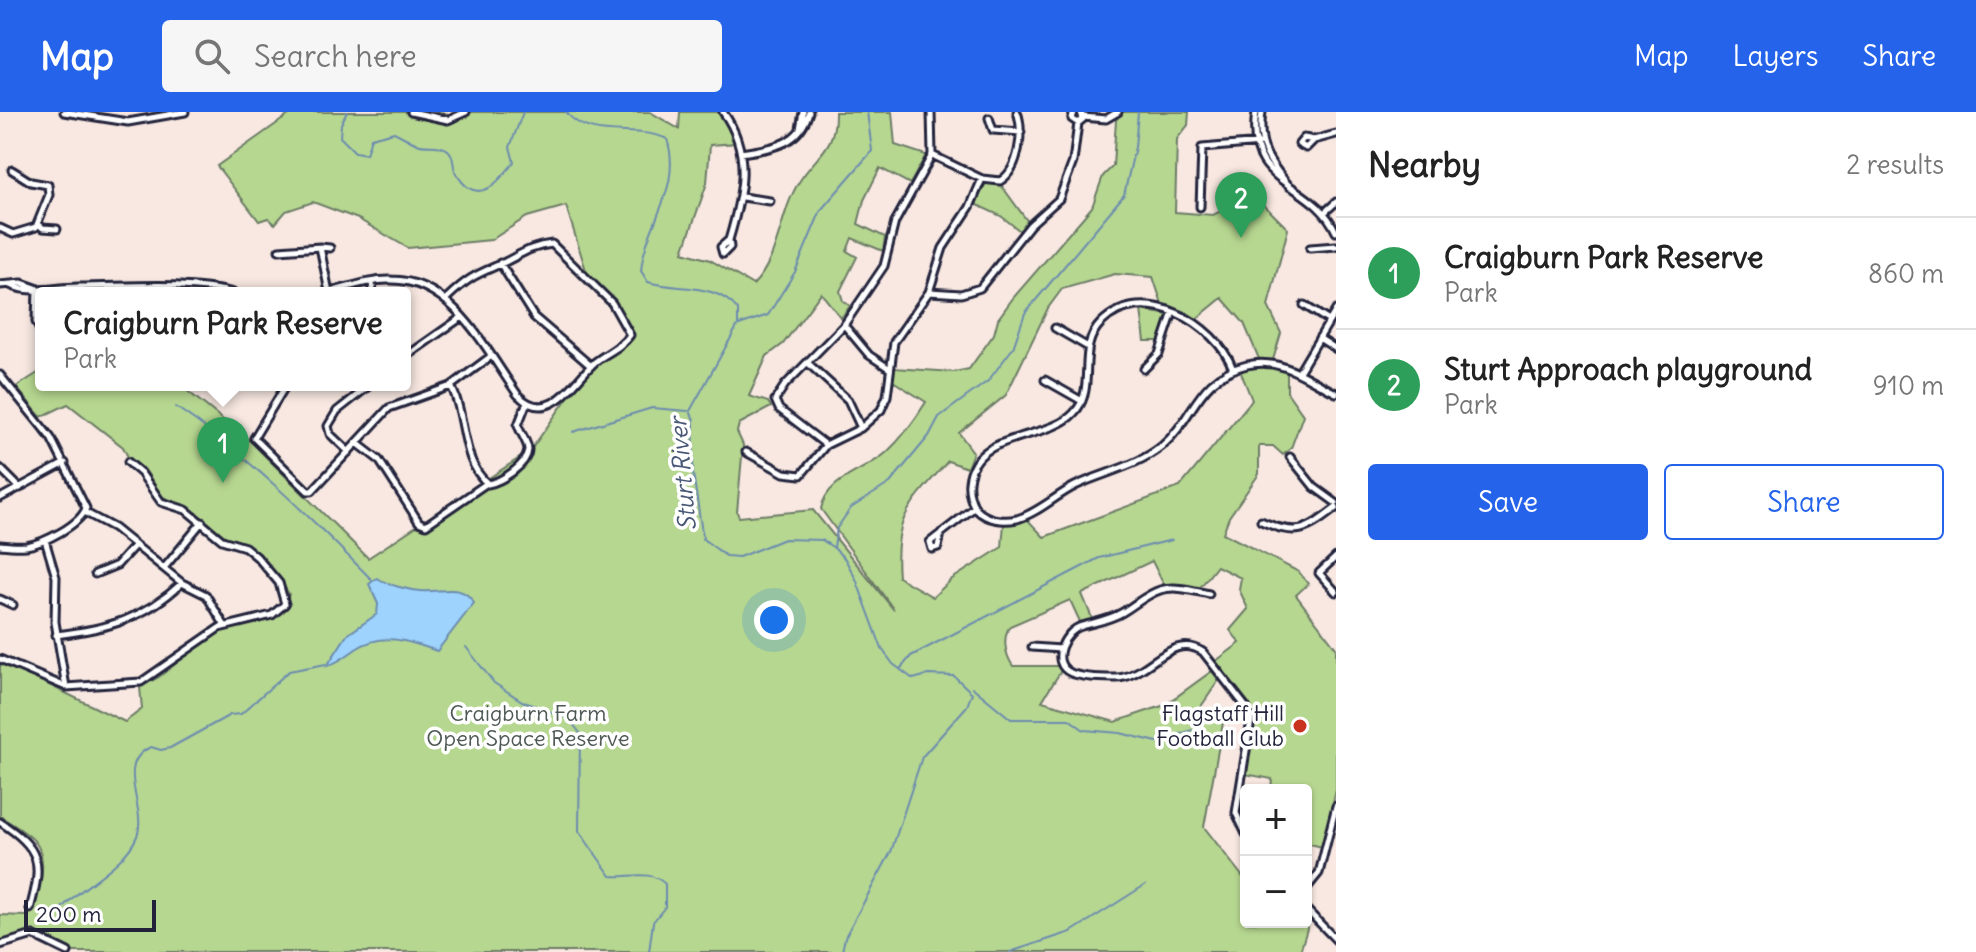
<!DOCTYPE html>
<meta charset="utf-8">
<style>
body{margin:0;font-family:Delius,sans-serif;background:#f6f6f6;color:#222}
.controls{position:absolute;right:24px;bottom:24px;display:grid;overflow:hidden;border-radius:8px;box-shadow:0 2px 6px #0004}
.controls button{width:72px;height:72px;display:grid;place-items:center;padding:0;border:0;border-bottom:2px solid #e0e0e0;background:#fff;color:#222;font:40px sans-serif}
.scale{position:absolute;left:24px;bottom:20px;width:132px;box-sizing:border-box;padding-left:8px;border:4px solid #22223b;border-top:0;font-size:22px;line-height:28px;white-space:nowrap;color:#22223b;-webkit-text-stroke:6px #fff;paint-order:stroke}
.you{position:absolute;left:774px;top:508px;width:28px;height:28px;margin:-20px;border:6px solid #fff;border-radius:50%;background:#1a73e8;box-shadow:0 0 0 12px #1a73e833}
.badge{display:grid;place-items:center;width:52px;height:52px;border-radius:50%;background:#2563eb;color:#fff;font-size:26px;font-weight:700}
.pin{position:absolute;translate:-50% -66px;filter:drop-shadow(0 2px 4px #0008)}
.pin::after{content:'';position:absolute;top:42px;width:28px;height:24px;background:inherit;clip-path:polygon(0 0,100% 0,50% 100%)}
.popup{position:absolute;left:35px;top:175px;width:376px;height:104px;box-sizing:border-box;display:grid;place-content:center;border-radius:8px;background:#fff;filter:drop-shadow(0 2px 6px #0005);font-size:26px;white-space:nowrap;color:#767676}
.popup b{font-size:30px;color:#222}
.popup::after{content:'';position:absolute;left:50%;top:100%;margin-left:-16px;border:16px solid transparent;border-top-color:#fff}
.list{margin:0;padding:0;list-style:none}
h2{display:flex;justify-content:space-between;align-items:center;height:104px;margin:0;padding:0 32px;font-size:34px}
h2 small{font-size:26px;font-weight:400;color:#767676}
.list li{display:grid;grid-template-columns:52px 1fr auto;gap:24px;align-items:center;box-sizing:border-box;height:112px;padding:0 32px;border-top:2px solid #e0e0e0}
.list b{display:block;font-size:30px;white-space:nowrap}
.list p{margin:0;font-size:26px;white-space:nowrap;color:#767676}
.list em{font-size:26px;font-style:normal;color:#767676}
.actions{display:flex;gap:16px;padding:24px 32px}
.actions a{flex:1;padding:18px 0;border:2px solid #2563eb;border-radius:8px;text-align:center;font-size:28px;color:#2563eb}
.actions .main{background:#2563eb;color:#fff}
.icon{flex:none;width:44px;height:44px;fill:none;stroke:currentColor;stroke-width:2;stroke-linecap:round;stroke-linejoin:round}
.map{position:relative;flex:none;width:1336px;height:840px;overflow:hidden}
header{display:flex;align-items:center;gap:48px;box-sizing:border-box;height:112px;padding:0 40px;background:#2563eb;color:#fff}
header strong{font-size:38px}
nav{display:flex;gap:44px;margin-inline-start:auto;font-size:28px}
.search{width:560px;height:72px;background:#f6f6f6;display:flex;align-items:center;gap:20px;box-sizing:border-box;padding:0 28px;border-radius:8px;color:#767676;font-size:30px}
main{display:flex}
aside{flex:1;background:#fff}
.map>svg:first-child{display:block}
.green{fill:#b6d790;stroke:#6c7c66;stroke-width:2}
.water{fill:#9dd3fc;stroke:#6c8caf;stroke-width:2}
.lines{fill:none;stroke-linecap:round;stroke-linejoin:round}
.stream{stroke:#6c8caf;stroke-width:2}
.minor-casing{stroke:#22223b;stroke-width:11}
.minor{stroke:#fff;stroke-width:5}
.poi-dot{fill:#c8321e;stroke:#fff;stroke-width:3}
.labels{text-anchor:middle;stroke-width:7;stroke-linejoin:round;paint-order:stroke}
.park-label{font-size:22px;fill:#4e5854;stroke:#fff}
.poi-label{font-size:22px;fill:#22223b;stroke:#fff;text-anchor:end}
.water-label{font-size:24px;font-style:italic;fill:#475775;stroke:#fff}
</style>
<header>
<strong>Map</strong>
<div class="search"><svg class="icon" aria-label="search" viewBox="0 0 24 24"><circle cx="10" cy="10" r="6"/><path d="M15 15l6 6"/></svg>Search here</div>
<nav><a>Map</a><a>Layers</a><a>Share</a></nav>
</header>
<main>
<div class="map">
<svg width="1336" height="840" viewBox="0 0 1336 840">
<rect width="100%" height="100%" fill="#f8e8e1"/>
<filter id="ink" filterUnits="userSpaceOnUse"><feTurbulence type="fractalNoise" baseFrequency=".0125" numOctaves="2"/><feDisplacementMap in="SourceGraphic" scale="16" xChannelSelector="R" yChannelSelector="G"/><feConvolveMatrix kernelMatrix="1 2 1 2 8 2 1 2 1" color-interpolation-filters="sRGB"/></filter>
<g filter="url(#ink)">
<path class="green" d="M293,0h148l23,6 7,-6h179l29,17 1,-17h41l16,31 -27,2 -3,38 -24,69 27,8 43,25c27,-27 26,-72 46,-103 18,-28 37,-33 36,-70h57l3,33 31,10 -16,29 -30,-16 -16,32 -6,24 27,13 -2,14 -31,-13 -5,13 10,6 -17,34 3,10 7,5 -9,12 -20,-25 -38,51 -16,12 -18,40 19,6 3,5 -32,17 -2,8 6,13 -6,67 2,5 74,-7 81,100 -73,-101c6,-32 46,-38 66,-57 16,-15 28,-32 39,-50l-33,-21 1,-13 60,4 15,-3 25,-35 4,-15 15,-21 79,-91 11,-31 10,-10 3,-46 6,-8h67l-1,13 -11,14 -2,73 38,3 41,-20 34,34 -20,77 13,27 -8,27 -14,-1 -15,-36 -22,-25 -27,22 -33,-16 -9,-27 -38,-3 -53,15 -14,19 -42,87 -47,38 14,19 -6,16 -19,-7c-38,44 -55,55 -50,116l35,20 19,-18 50,-32 2,-24 22,-5 18,19 136,-50 72,-87 -12,-30 28,-4 19,6v20l16,23 -12,33 -8,7 -10,-9h-14v28l-30,43 -6,16 76,39 9,12 -12,11 40,53v142l-14,57 -16,-4v-53h-35l1,-11 -27,-5 10,-55 -4,-12 -35,-46 24,-18 -10,-13 18,-21 -9,-20 2,-11 -24,-12 -19,24 -34,-5 -12,-24 -70,33 12,29 -12,3 -12,-26 -60,26c-8,11 -5,29 3,40h51l-22,35 73,21 50,-17 47,-34 7,9 -19,28 23,15 -19,104 42,54v41h60v-5l3,5 -9,30h-1230l-35,-19 -35,9v-27l26,1c13,-13 23,-55 10,-73 -8,-11 -25,-19 -36,-27v-155l125,61 17,-13 -2,-22 19,-10 55,-44 71,-24 4,-15 -22,-32 -24,-19 -16,-5 -36,-30 -28,-11 -18,-27 -17,-13 -5,-10 -55,-43 -27,13 -25,-30 25,-16v14h139l72,58 116,115 162,-107 58,-82 34,-26 4,-12 -38,-54 -22,-71 -39,11 -36,23 -83,8 -50,-29 -45,-17 -27,9 -11,13 -7,-6 -9,3 -42,-55z
M986,71l15,2 27,37 -8,9 -19,-15 -26,-12z
M1141,198l27,5 -9,26h-14z"/>
<path class="water" d="M377,466c12,7 30,12 44,13 20,2 41,-9 53,12l-37,48c-27,-9 -53,-20 -81,-2 -10,7 -17,13 -29,17l20,-31 30,-21 1,-10 -9,-20z"/>
<g class="lines">
<path class="stream" d="M347,0l-6,12 -1,13 15,15 11,2 5,-16 23,-6c8,4 15,8 23,12 9,4 22,-1 31,6 7,6 4,16 8,23 21,36 42,10 58,-11l-4,-15 13,-35
M566,0c24,31 70,12 101,27 16,50 -22,85 -26,132l7,11c31,9 69,0 90,28v15l-48,86 4,9 -1,53 10,66 23,17 13,1 45,-18 38,1 12,8 11,11 11,20 26,70 11,15 20,15 15,-4 26,1 18,17 -5,13 -45,51 -31,95 -46,85 -3,15
M739,213l29,-10 27,-43 26,-62 51,-59 -5,-39
M176,295c74,50 134,110 196,173
M573,320l79,-24 36,3
M834,435l3,-19 14,-20 39,-25 39,-47 10,-19 49,-36 25,-33 12,-35 99,-118 11,-48 3,-35
M466,535l28,36 28,18 47,18 11,14 -1,98 32,45c19,2 39,-7 54,8v23l-12,15 -4,30
M901,556l10,-12 188,-98 73,-18
M972,575l39,32h58l15,11 36,3 37,9 35,-12
M55,804c23,-30 69,-48 82,-80 11,-27 -24,-73 14,-89l10,3 9,-2 60,-33 11,-1 48,-43 37,-7
M1010,840l61,-20 74,-47"/>
<g class="minor-casing">
<path id="minor" d="M64,0l64,10 57,-10
M411,0l37,8 18,-8
M723,0c30,41 19,84 6,128l1,7 -7,7 -2,-7 8,-7
M1074,0l-2,7 6,4 5,-4 -2,-7
M1256,0c-12,76 56,67 80,120
M1262,0c-5,35 7,50 28,75
M1083,5l23,2 12,-7
M989,6l4,12 28,2
M800,17l3,-17
M1314,28l-8,8 -7,-4 5,-6 10,2 22,-6
M741,41c30,-5 58,-7 68,-41
M932,43l50,24 18,2c19,-11 24,-50 17,-69
M742,85l28,4
M1200,95l2,-59 59,-5
M1324,101l12,-11
M38,112l5,4 14,1
M0,116l13,6 23,-7 13,-32 -1,-10 -17,-3 -19,-12
M320,135l10,1
M1310,136l26,-2
M279,138l41,-3 9,45
M500,151l34,54 57,49
M372,170l1,11
M0,173l22,-2 14,5
M10,173c21,10 45,2 68,2 50,0 107,-6 156,6
M37,177l-1,33 5,10
M929,180l32,2 19,-6 50,-63 29,-26 14,-37 5,-39
M326,181c21,-5 44,-14 66,-13 61,0 94,70 126,115 32,33 58,-17 77,-33 11,-9 26,-14 35,-27l-18,-32 -60,-59c-20,2 -31,10 -47,18 -29,13 -35,14 -58,36
M1304,193l25,16
M844,213l25,30 21,14
M1055,216l33,19
M1319,226l17,11
M405,245l57,-40
M809,252l39,36 13,28
M1144,257l15,-15 14,-42
M1233,257c-17,-46 -90,-88 -132,-46 -26,26 -3,65 -27,90 -27,29 -100,17 -105,69 -1,9 2,21 8,28 10,10 26,12 40,9 21,-6 38,-23 58,-33 29,-14 61,-19 87,-40 33,-28 34,-69 85,-81 35,-8 60,14 89,28
M1299,260l37,-62
M0,263l51,63 35,70c-6,17 -42,35 -60,38 -8,1 -17,0 -26,-1
M1045,268l37,21
M286,273l-32,53 54,53h4l77,-83 62,-22 39,-29
M451,274c16,30 9,75 37,98 12,-2 39,-18 40,-34 0,-8 -8,-17 -10,-25l9,-23
M357,331l22,17 40,62 7,3 61,-42
M826,333l-47,-36 -4,-9 10,-15 59,-60 40,-59 11,-44 37,-67 -1,-43
M349,340l-19,-18 -2,-8 9,-15 33,-26
M746,340l38,21 17,2 25,-30 35,-17 20,-18 6,-14 7,-54 35,-50 14,-44 27,-41 12,-28
M1290,345l24,30 22,16
M0,356l20,20
M0,386l65,-35
M86,401l28,15 68,55 24,12 19,31
M1261,409c37,16 45,10 75,-13
M941,421l-3,14 -6,2 -2,-7 45,-35
M45,428l11,37 -1,45 11,65
M1336,445l-17,16 17,19
M164,456l38,-46
M95,462l22,-9 18,-20
M1209,482c-15,-3 -33,-9 -49,-4 -13,4 -25,15 -37,22 -13,8 -27,10 -41,14 -17,4 -34,37 -11,47 10,4 32,5 43,5 33,2 56,-48 89,-26l43,55 5,13 -15,93 10,21
M0,487l13,6
M56,523c51,-6 88,-16 126,-52
M1032,535l29,2
M0,547l66,28 75,-5 78,-54 53,-13 13,-11 -6,-21 -22,-26 -12,-10 -23,-7 -36,-30 -25,-8 -20,-29 -13,-11
M0,710c41,27 43,40 30,87
M1306,777l13,-16 17,-67
M1306,797l30,31
M0,833l33,-10 35,17"/>
</g>
<use href="#minor" class="minor"/>
</g>
</g>
<circle class="poi-dot" cx="1300" cy="614" r="8"/>
<g class="labels">
<g class="park-label">
<text x="528" y="609">Craigburn Farm<tspan x="528" dy="25">Open Space Reserve</tspan></text>
</g>
<g class="poi-label">
<text x="1284" y="609">Flagstaff Hill<tspan x="1284" dy="25">Football Club</tspan></text>
</g>
<g class="water-label">
<text transform="translate(683 362) rotate(-95)" y="8">Sturt River</text>
</g>
</g>
</svg>
<div class="controls">
<button>+</button>
<button>−</button>
</div>
<div class="scale">200 m</div>
<div class="you"></div>
<div class="pin badge" style="left:223px;top:371px;background:#2e9e5b">1</div>
<div class="popup"><b>Craigburn Park Reserve</b>Park</div>
<div class="pin badge" style="left:1241px;top:126px;background:#2e9e5b">2</div>
</div>
<aside>
<h2>Nearby<small>2 results</small></h2>
<ul class="list">
<li><span class="badge" style="background:#2e9e5b">1</span><div><b>Craigburn Park Reserve</b><p>Park</p></div><em>860 m</em></li>
<li><span class="badge" style="background:#2e9e5b">2</span><div><b>Sturt Approach playground</b><p>Park</p></div><em>910 m</em></li>
</ul>
<div class="actions"><a class="main">Save</a><a>Share</a></div>
</aside>
</main>
